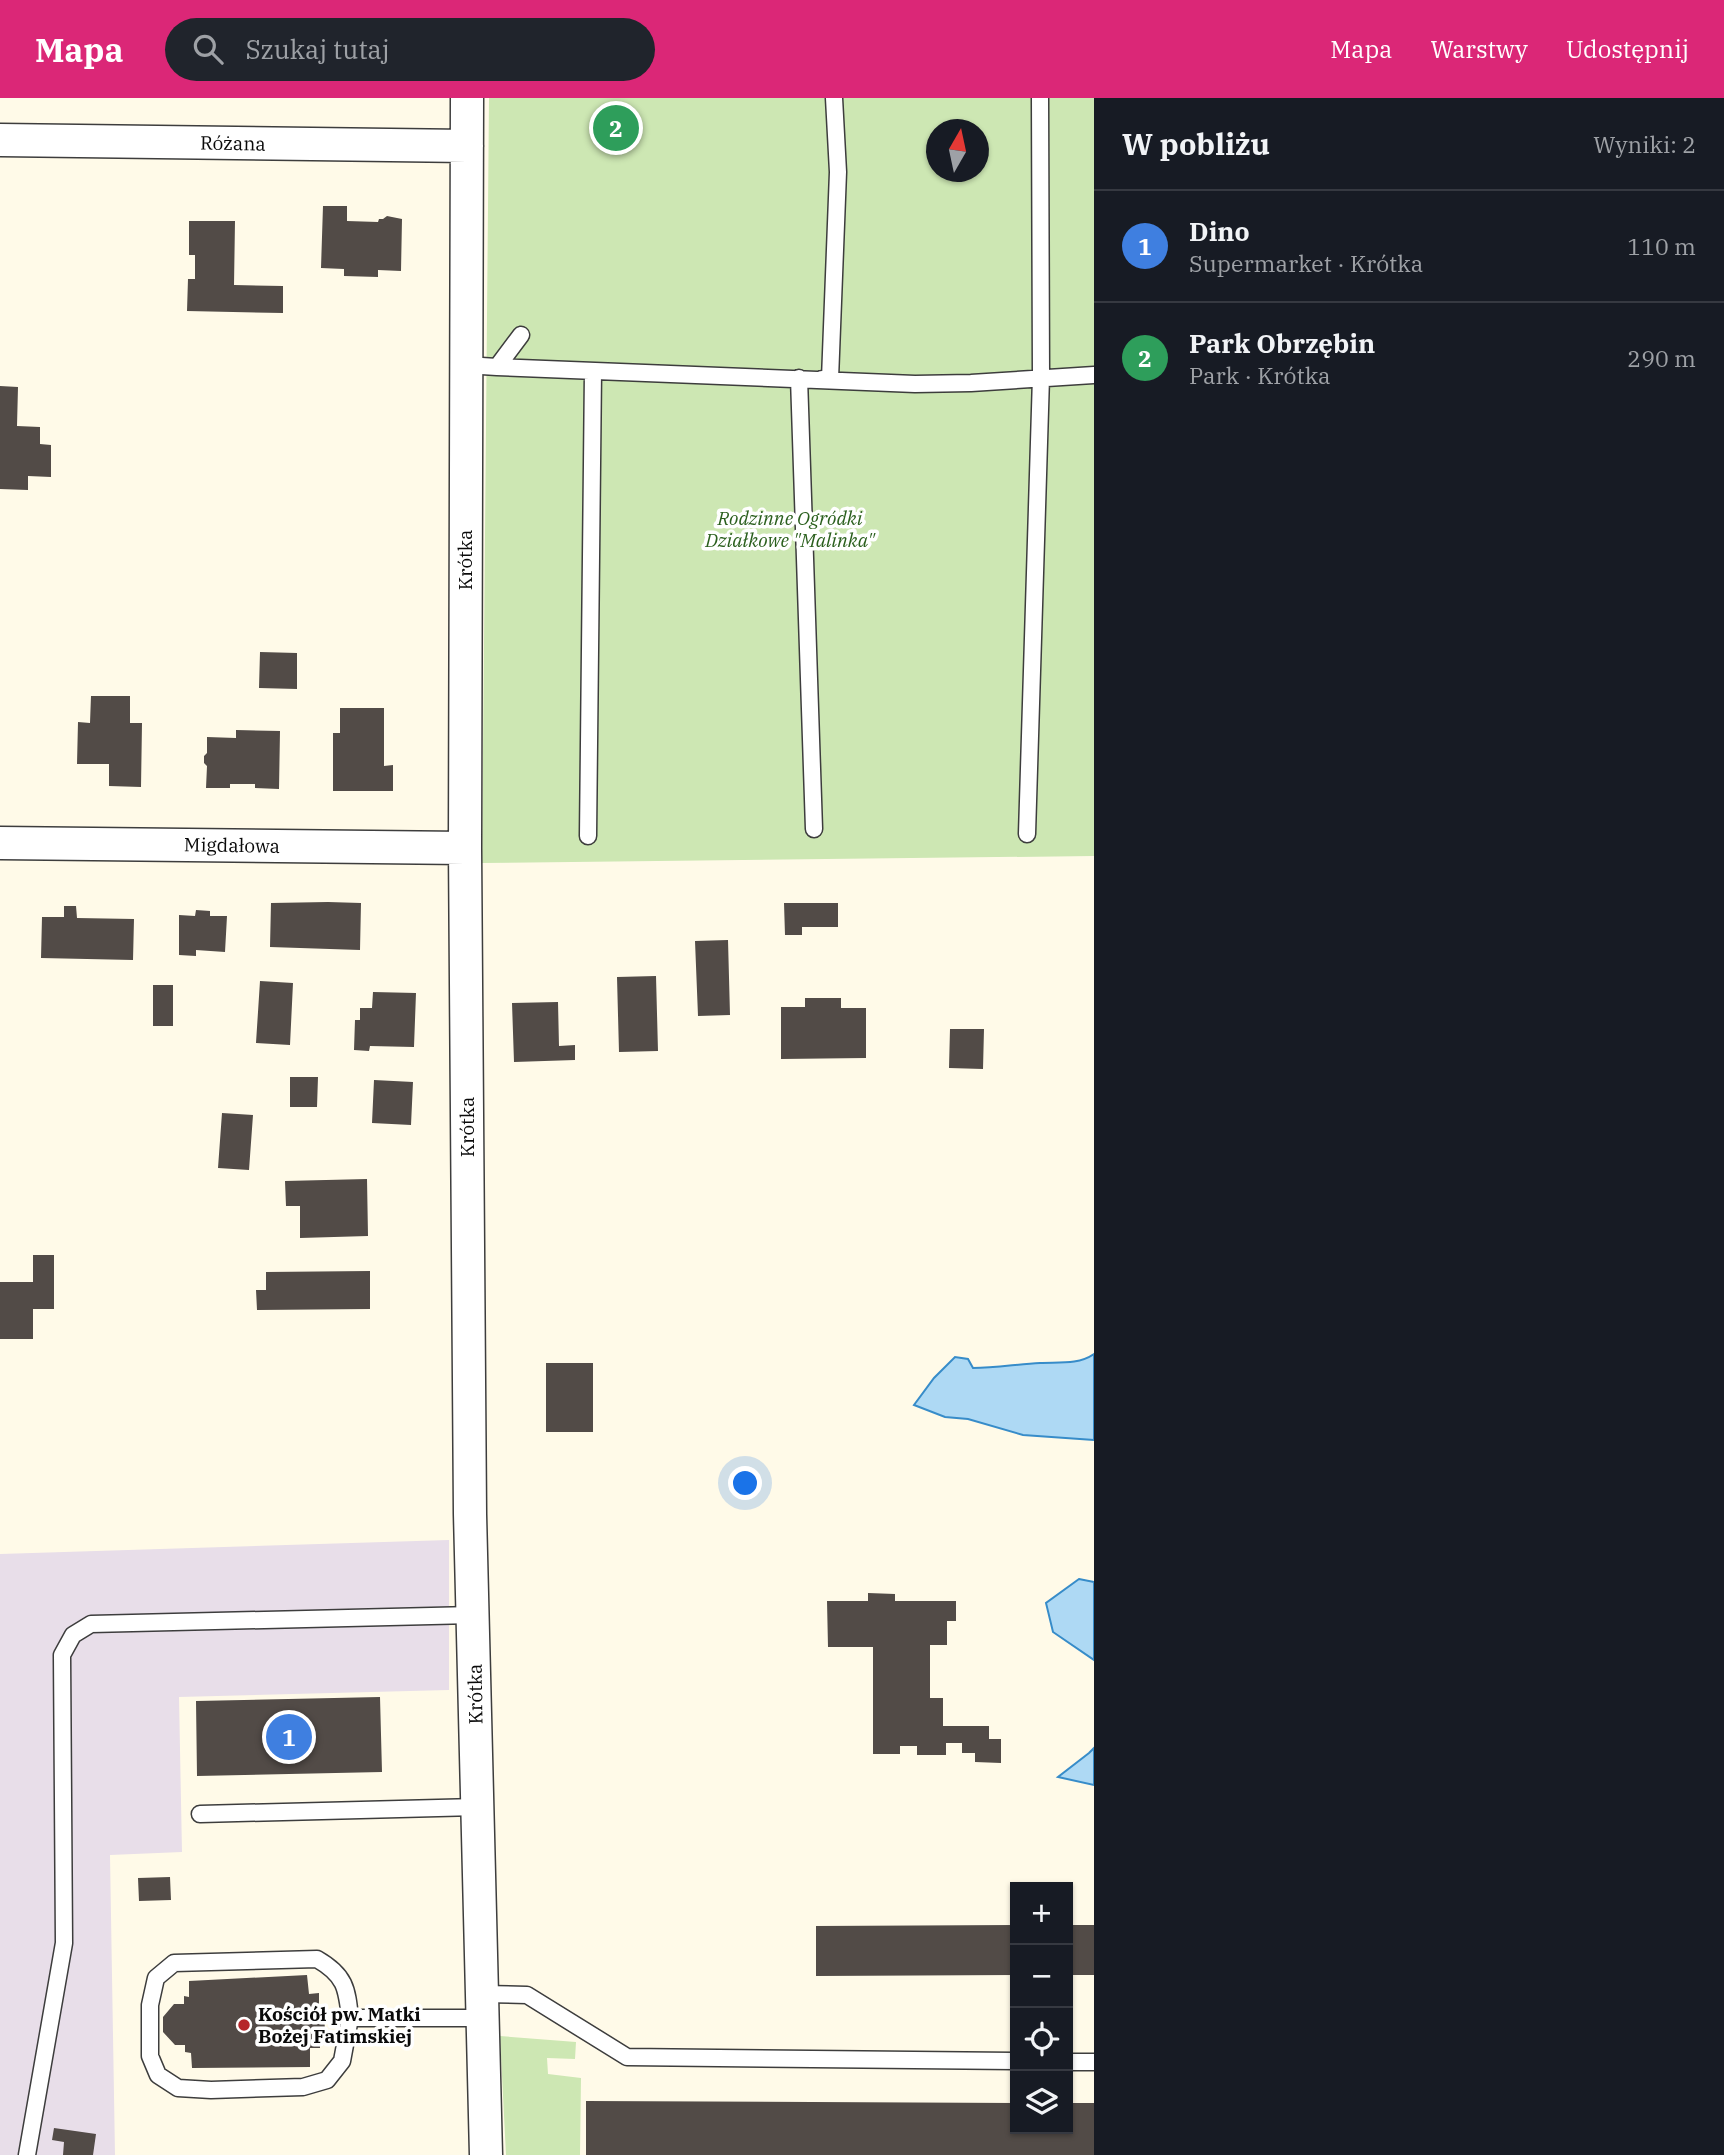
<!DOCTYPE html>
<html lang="pl">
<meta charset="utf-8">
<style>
body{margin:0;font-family:"IBM Plex Serif",serif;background:#20242c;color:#f1f3f6}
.controls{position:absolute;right:21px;bottom:21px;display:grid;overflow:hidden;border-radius:0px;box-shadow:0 2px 5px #0004}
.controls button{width:63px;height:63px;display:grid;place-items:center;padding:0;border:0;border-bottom:2px solid #363941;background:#171b24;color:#f1f3f6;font:35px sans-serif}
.compass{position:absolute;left:926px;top:21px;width:63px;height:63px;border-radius:50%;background:#171b24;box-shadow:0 2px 5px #0004;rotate:9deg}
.you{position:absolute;left:746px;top:1386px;width:24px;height:24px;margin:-18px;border:5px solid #fff;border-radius:50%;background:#1a73e8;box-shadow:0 0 0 10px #1a73e833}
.badge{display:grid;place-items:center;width:46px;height:46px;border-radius:50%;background:#db2777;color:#fff;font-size:23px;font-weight:700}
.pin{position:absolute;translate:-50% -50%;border:4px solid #fff;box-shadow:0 2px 7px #0006}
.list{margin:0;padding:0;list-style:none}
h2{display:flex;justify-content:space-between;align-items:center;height:91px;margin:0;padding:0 28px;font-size:30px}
h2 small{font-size:23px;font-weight:400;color:#9ea1a6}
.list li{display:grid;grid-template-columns:46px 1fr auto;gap:21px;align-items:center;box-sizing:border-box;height:112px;padding:0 28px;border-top:2px solid #363941}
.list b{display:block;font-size:26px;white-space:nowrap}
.list p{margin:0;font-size:23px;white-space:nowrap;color:#9ea1a6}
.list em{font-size:23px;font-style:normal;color:#9ea1a6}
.icon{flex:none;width:38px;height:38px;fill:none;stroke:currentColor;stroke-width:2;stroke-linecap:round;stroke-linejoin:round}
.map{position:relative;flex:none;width:1094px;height:2057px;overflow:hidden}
header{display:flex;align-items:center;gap:42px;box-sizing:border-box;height:98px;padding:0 35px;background:#db2777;color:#fff}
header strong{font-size:33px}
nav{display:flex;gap:38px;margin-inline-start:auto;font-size:24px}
.search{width:490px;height:63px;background:#20242c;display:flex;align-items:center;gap:18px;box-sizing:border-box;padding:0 24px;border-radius:38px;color:#9ea1a6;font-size:26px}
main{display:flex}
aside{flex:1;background:#171b24}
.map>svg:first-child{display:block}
.industrial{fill:#e8dee9}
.green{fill:#cde7b3;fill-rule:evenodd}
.water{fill:#aed9f4;stroke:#378cc9;stroke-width:2}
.building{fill:#524b47}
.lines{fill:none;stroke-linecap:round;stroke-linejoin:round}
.service-casing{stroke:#3d3d3d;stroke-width:19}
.minor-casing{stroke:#3d3d3d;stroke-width:35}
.service{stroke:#fff;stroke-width:16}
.minor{stroke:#fff;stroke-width:32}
.poi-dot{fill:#b5272b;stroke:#fff;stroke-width:2.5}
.labels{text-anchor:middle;stroke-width:7;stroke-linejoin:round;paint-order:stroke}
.street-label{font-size:19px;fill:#0a0a0a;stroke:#fff}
.park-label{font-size:19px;font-style:italic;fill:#2a5f1d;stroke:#fff}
.poi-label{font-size:19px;font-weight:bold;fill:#0a0a0a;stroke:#fff;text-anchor:start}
</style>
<header>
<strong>Mapa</strong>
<div class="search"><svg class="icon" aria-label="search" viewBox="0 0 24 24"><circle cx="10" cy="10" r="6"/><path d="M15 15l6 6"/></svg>Szukaj tutaj</div>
<nav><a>Mapa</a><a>Warstwy</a><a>Udostępnij</a></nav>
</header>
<main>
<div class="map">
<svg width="1094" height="2057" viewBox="0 0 1094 2057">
<rect width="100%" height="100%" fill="#fffae8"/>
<path class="industrial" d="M449,1442v150l-270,7 3,155 -72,3 5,300h-115v-601z"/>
<path class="green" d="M489,0h605v758l-612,7zM936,32h42v42h-42z
M500,1938l76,6 -1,17 -28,-1 1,16 33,4 -1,77h-74z"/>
<path class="water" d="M1094,1256v86l-71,-5 -55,-16 -23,-2 -31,-12 20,-27 21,-21 13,2 5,9c23,0 45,-4 67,-5 19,-1 38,2 54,-9z
M1079,1481l15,3v78l-41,-28 -7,-29z
M1094,1650v37l-36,-8 31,-24z"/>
<path class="building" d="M323,108h24v15l31,1 1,-3h4l4,-3 15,3 -1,52 -23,-1v7l-34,-1v-7l-23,-1z
M189,123h46l-1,64 49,1v27l-96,-2 1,-32h7v-24h-6z
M0,288l18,1 -1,39 23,1v17l11,1v32l-23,-1v14l-28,-1z
M260,554l37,1v36l-38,-1z
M91,598h39v27h12l-1,64 -32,-1v-22h-32l1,-42 12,1z
M340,610h44v58l9,-1v26h-60v-58h7z
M236,632l44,1 -1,58 -24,-1v-4h-25v4h-24l1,-22 -3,-3v-7l3,-3v-16l29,1z
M328,804l33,1 -1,47 -90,-3 1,-44z
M784,805h54v24h-36v8h-17z
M64,808h12l1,12 57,1 -1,41 -92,-2 1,-41h22z
M196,812l14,1v5h17l-2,36 -29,-2v6l-17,-1v-40l16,1z
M728,842l2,75 -32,1 -3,-75z
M656,878l2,75 -39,1 -2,-75z
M260,883l33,2 -3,62 -34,-2z
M153,887h20v41h-20z
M373,894l43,1 -2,54 -44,-1 -1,5 -15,-1 1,-30h5v-12h12z
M805,900h36v10h25v50l-85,1v-52h24z
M558,904l1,44 16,-1v15l-61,2 -2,-59z
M950,931h34l-1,40 -34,-1z
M290,979h28l-1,30h-27z
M374,982l39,2 -2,43 -39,-2z
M222,1015l31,2 -4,55 -31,-2z
M367,1081l1,57 -68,2v-32h-14l-1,-25z
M33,1157h21v54h-21v30h-33v-57h33z
M370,1173v38l-113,1 -1,-20h10v-18z
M546,1265h47v69h-47z
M868,1495l27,1v7h61v20h-9v24h-17v53h13v28h46v13h12v24l-26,-1v-9h-13v-10h-16v12h-29v-9h-17v8h-27v-107h-45l-1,-46h41z
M380,1599l2,75 -185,4 -1,-75z
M170,1779l1,23 -32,1 -1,-23z
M1015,1827v50l-199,1v-50z
M1068,1827h26v50h-26z
M307,1877l2,19 10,-1v15h5l1,25 -5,1v14h-10v19l-118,1 -1,-15 -6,-1v-7h-10l-12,-13v-15l11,-13h10v-8l5,1v-16z
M586,2003l429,2v26h53v-26h26v52h-508z
M54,2030l42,6 -3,21h-30l1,-13 -12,-2z"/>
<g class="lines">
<g class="service-casing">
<path id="service" d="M466,267l31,2 24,-32
M497,269l418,17 56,-1 123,-8
M799,280l15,451
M822,281h8l8,-207 -4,-74
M1027,736l14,-457 -1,-279
M588,738l5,-465
M200,1716l277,-7
M482,1896l45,1 100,62 388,4
M350,1920l-8,43 -15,19 -24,7 -92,3 -33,-2 -20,-13 -8,-19v-51l6,-27 18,-15 143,-4c28,16 30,29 33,59h133
M1068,1964h26
M27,2057l37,-212 -2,-288 11,-20 18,-11 382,-9"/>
</g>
<g class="minor-casing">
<path id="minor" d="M467,0l-2,750 5,666 16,641
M0,42l467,6
M0,745l465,5"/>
</g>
<use href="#service" class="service"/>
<use href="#minor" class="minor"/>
</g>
<circle class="poi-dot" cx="244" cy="1927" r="7"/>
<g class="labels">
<g class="street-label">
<text transform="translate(233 45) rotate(1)" y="7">Różana</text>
<text transform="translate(465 462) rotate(-90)" y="7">Krótka</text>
<text transform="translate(232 747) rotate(1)" y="7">Migdałowa</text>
<text transform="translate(467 1029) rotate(-90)" y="7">Krótka</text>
<text transform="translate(475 1596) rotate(-91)" y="7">Krótka</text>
</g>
<g class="park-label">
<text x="790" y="427">Rodzinne Ogródki<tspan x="790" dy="22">Działkowe "Malinka"</tspan></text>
</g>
<g class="poi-label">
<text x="258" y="1923">Kościół pw. Matki<tspan x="258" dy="22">Bożej Fatimskiej</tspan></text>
</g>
</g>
</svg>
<div class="controls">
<button>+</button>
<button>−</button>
<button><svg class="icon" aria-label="locate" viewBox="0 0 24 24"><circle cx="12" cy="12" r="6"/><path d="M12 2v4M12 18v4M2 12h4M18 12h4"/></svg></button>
<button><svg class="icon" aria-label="layers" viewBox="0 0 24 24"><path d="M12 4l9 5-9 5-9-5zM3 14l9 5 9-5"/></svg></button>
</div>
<svg class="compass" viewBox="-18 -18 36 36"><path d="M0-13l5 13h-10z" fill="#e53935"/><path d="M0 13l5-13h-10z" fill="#9ea1a6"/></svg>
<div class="you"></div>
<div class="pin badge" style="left:289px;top:1639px;background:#3f7fe0">1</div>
<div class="pin badge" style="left:616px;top:30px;background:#2e9e5b">2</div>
</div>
<aside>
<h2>W pobliżu<small>Wyniki: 2</small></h2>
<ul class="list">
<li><span class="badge" style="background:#3f7fe0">1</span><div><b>Dino</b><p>Supermarket · Krótka</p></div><em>110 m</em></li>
<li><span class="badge" style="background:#2e9e5b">2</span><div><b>Park Obrzębin</b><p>Park · Krótka</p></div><em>290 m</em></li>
</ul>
</aside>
</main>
